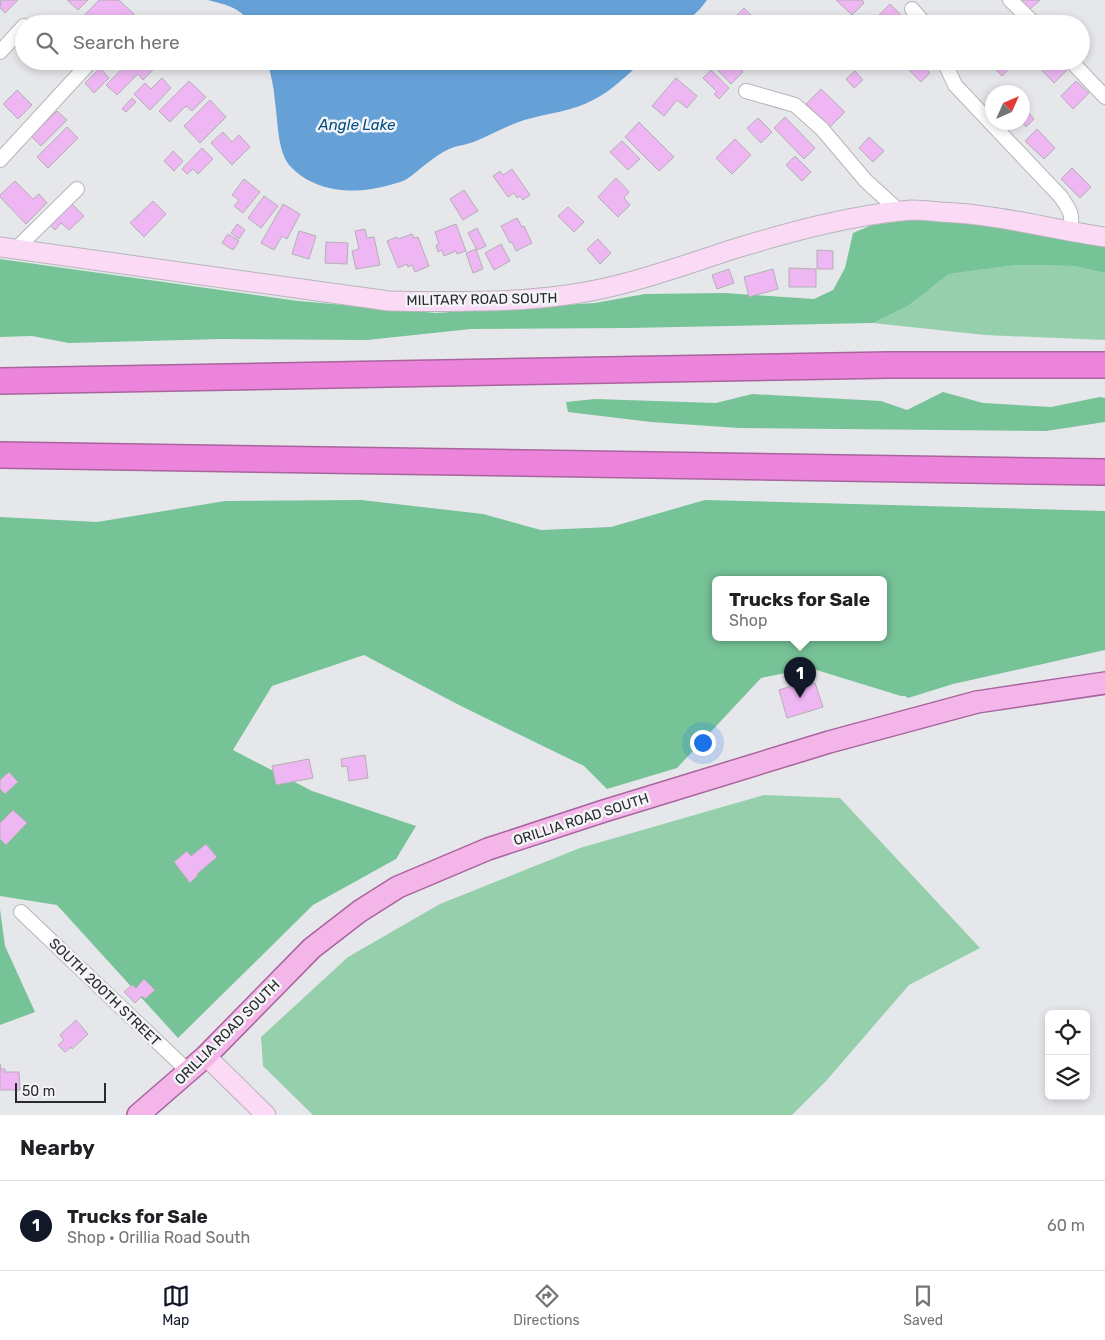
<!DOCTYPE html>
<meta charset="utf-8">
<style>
body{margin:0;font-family:Rubik,sans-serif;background:#f6f6f6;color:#202124}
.controls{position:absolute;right:15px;bottom:15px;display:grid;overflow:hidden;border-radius:8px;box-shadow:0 2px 8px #0003}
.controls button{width:45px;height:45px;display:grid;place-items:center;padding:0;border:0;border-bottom:1px solid #e0e0e0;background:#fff;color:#202124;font:25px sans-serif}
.compass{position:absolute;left:985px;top:85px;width:45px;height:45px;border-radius:50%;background:#fff;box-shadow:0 2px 8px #0003;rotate:45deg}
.scale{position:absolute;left:15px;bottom:12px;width:91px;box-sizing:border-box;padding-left:5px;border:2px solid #292a2b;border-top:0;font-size:14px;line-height:18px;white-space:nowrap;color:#292a2b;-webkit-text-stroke:4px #f3f4f8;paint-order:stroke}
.you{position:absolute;left:702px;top:742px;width:18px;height:18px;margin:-12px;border:4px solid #fff;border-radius:50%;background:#1a73e8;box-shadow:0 0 0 8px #1a73e833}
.badge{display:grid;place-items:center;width:32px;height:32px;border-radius:50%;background:#111827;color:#fff;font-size:16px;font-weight:700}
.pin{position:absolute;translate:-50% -41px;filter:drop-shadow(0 1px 2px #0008)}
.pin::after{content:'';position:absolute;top:26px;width:18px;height:15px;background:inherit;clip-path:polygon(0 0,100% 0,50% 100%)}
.popup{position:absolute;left:712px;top:576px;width:175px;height:65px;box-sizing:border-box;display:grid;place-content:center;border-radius:8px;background:#fff;filter:drop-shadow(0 1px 4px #0005);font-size:16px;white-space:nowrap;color:#757577}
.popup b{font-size:19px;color:#202124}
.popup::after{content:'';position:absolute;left:50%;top:100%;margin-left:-10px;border:10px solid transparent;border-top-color:#fff}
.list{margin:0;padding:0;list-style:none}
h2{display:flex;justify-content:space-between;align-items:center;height:65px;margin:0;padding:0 20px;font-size:21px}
h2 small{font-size:16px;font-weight:400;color:#757577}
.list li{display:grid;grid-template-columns:32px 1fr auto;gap:15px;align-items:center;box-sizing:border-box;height:90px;padding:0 20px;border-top:1px solid #e0e0e0}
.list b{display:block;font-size:19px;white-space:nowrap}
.list p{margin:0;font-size:16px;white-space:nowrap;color:#757577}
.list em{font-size:16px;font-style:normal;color:#757577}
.icon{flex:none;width:28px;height:28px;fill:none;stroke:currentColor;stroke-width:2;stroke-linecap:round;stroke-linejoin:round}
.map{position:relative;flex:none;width:1105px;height:1115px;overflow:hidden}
.search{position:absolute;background:#fff;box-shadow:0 2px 8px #0003;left:15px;right:15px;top:15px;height:55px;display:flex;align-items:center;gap:12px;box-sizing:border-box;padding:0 18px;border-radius:28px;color:#757577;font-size:19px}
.sheet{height:155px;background:#fff}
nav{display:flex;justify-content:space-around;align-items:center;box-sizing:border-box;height:70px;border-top:1px solid #e0e0e0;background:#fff;font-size:14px;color:#757577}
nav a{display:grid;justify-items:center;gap:2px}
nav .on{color:#111827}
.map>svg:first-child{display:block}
.green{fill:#95cfac}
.forest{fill:#76c397;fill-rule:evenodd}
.water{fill:#65a1d6}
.building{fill:#eeb7f3;stroke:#b2b0b3}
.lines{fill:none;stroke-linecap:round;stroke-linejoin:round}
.street-casing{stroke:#b5b6b9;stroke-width:16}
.secondary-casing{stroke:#b5b6b9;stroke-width:21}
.primary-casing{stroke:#a8649d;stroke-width:24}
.highway-casing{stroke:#a8649d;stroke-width:28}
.street{stroke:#fff;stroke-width:14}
.secondary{stroke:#fadaf4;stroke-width:19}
.primary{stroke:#f4b5e9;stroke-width:21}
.highway{stroke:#ed84db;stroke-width:25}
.labels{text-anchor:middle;stroke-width:5;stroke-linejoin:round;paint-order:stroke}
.street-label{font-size:14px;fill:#292a2b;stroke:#f3f4f8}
.water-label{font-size:15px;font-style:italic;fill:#034e80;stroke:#f3f4f8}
</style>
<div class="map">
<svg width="1105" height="1115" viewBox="0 0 1105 1115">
<rect width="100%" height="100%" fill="#e6e7eb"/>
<path class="green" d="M1017,265l57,1 31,7v67l-120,-5 -112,-12 35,-17 41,-32z
M764,795l76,3 140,150 -71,37 -83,96 -34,34h-479l-50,-49 -2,-29 87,-80 92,-53 140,-56z"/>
<path class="forest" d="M928,218l83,11 87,15 7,2v27l-31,-7 -57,-1 -68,9 -41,32 -35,17 -245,5 -157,1 -104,11 -145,-1 -153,4 -37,-7 -32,1v-78l298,42 138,12 159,-10 50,-9 80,-1 89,6 19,-9 12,-22 8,-35 19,-8z
M943,392l40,11 68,4 49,-10 5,1v24l-59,9 -307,-3 -88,-6 -83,-10 -2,-10 29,-3 121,4 36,-9 129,7 26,9z
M361,500l122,14 58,16 70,-3 94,-27 400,11v139l-152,34 -45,14 -3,-2h-4l-91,-28 -49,10 -84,90 -70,21 -23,-23 -123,-60 -97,-51 -92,31 -39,64 79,41 104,35 -20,33 -83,46 -135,133 -121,-133 -57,-9v-379l97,5 128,-21zM716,579h168v58h-168z
M0,909l5,37 30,66 -35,13z"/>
<path class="water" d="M208,0h499l-7,9 -16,15h-433c-11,-17 -25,-19 -43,-24z
M267,61h377c-17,13 -32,30 -51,39 -20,11 -44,13 -65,19 -18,5 -35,15 -52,22 -7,3 -15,4 -22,6 -16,5 -33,22 -47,32 -5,3 -12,4 -17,6 -34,10 -74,8 -99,-18 -14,-14 -13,-47 -16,-65 -1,-14 -4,-28 -8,-41z"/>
<path class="building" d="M1,0h17l-13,13 -5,-5z
M67,0h21l-10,10z
M99,0h20l15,14 -9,10h-49z
M836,0h26l2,3 -12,12z
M1021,0h19l-10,9z
M890,4l19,19 -2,1h-20l-8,-9z
M744,8l16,16h-25l-3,-4z
M829,16l8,8h-16z
M130,61h32l-19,19 -5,-6 -21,21 -11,-10z
M709,61h23l11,11 -12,12z
M900,61h19l11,12 -9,9z
M988,61h18l5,6 -9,9z
M1033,61h27l8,8 -14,14z
M100,68l9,10 -15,15 -9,-10z
M711,70l18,18 -10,11 -5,-5 3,-2 -14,-14z
M855,71l8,9 -9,8 -8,-9z
M162,78l9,10 -21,22 -16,-16 11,-11 6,6z
M676,78l21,18 -10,12 -10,-8 -13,16 -12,-10z
M189,81l17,16 -14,14 -6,-5 -16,16 -11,-11z
M1076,81l13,12 -16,16 -12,-13z
M821,89l24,23 -15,15 -24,-23z
M17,90l15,15 -14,14 -15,-15z
M132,98l4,4 -10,10 -4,-3z
M210,100l16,17 -26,26 -16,-17z
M1026,110l8,9 -8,8 -4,-5v-8z
M57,111l10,9 -26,26 -10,-10z
M785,117l30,31 -11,11 -30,-31z
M758,118l14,14 -11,11 -14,-15z
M639,122l35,35 -15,14 -34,-34z
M67,127l11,11 -30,30 -11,-11z
M1037,129l18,19 -11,11 -19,-18z
M223,132l9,10 7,-7 11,12 -18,18 -21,-22z
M869,137l15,14 -11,11 -14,-14z
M735,139l16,16 -19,19 -16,-16z
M622,141l18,18 -12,11 -18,-18z
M202,148l11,11 -15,15 -5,-5 -6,5 -5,-5z
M173,151l10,10 -9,10 -10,-10z
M795,156l16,16 -9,9 -16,-16z
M1072,168l19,19 -11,11 -19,-19z
M512,169l18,26 -7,5 -3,-4 -3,2 -3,-5 -6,4 -15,-21 7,-5 3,4z
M616,178l13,14 -5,6 6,7 -12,12 -20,-20z
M244,179l16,13 -17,21 -9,-7 5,-6 -7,-5z
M15,181l18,18 6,-5 8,9 -21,21 -26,-27v-2z
M464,190l14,21 -15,9 -13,-21z
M264,196l14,10 -17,22 -13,-10z
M153,201l13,13 -22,23 -14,-14z
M71,203l13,13 -15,14 -8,-7 -6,7 -6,-6z
M283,204l17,10 -13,25 -5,-3 -8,14 -13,-7z
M568,207l16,15 -10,10 -16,-16z
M517,218l5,9 2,-1 8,17 -16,8 -4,-9 -2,1 -9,-17z
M237,224l8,6 -6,9 -8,-6z
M456,224l10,27 -9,3 -1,-3 -12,5 -2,-6 -4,2 -2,-7 3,-1 -4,-12z
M477,228l9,18 -9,4 -9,-17z
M365,229l2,9 7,-1 6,28 -24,4 -4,-18 7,-2 -4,-18z
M299,231l17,5 -7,23 -17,-5z
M228,234l11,7 -6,9 -11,-7z
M412,234l2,4 4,-1 11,29 -14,6 -3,-7 -4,2 -1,-3 -9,4 -11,-27 10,-4 1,2z
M598,239l13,14 -11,11 -13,-15z
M326,242l22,1 -1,21 -22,-1z
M501,244l9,17 -16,9 -9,-17z
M476,249l7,20 -10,4 -7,-20z
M817,250l16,1v18h-16z
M789,268l27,1v18h-27z
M729,269l5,14 -17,6 -5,-14z
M773,269l5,20 -29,8 -5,-20z
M804,682l1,5 10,-4 8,24 -36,11 -8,-28z
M365,755l3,23 -19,3 -2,-15 -5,1 -1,-8z
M309,759l4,19 -37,7 -4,-19z
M9,772l9,10 -13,12 -5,-5v-9z
M13,810l14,13 -21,22 -6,-6v-16z
M206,844l11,13 -20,17 1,1 -8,8 -16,-21 13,-11 4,5z
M144,979l11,11 -10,9 -3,-3 -7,7 -11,-11 8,-7 4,3z
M76,1020l12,14 -16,15 -1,-2 -6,5 -7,-7 6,-5 -4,-5z
M0,1064l1,5h4v3h14l1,18h-20z"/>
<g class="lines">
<g class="street-casing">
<path id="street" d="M1010,0l25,24
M912,9l13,15
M0,52l24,-26
M944,61l11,24 106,112c10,15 12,17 9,35
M1071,61l34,36
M746,91l49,14 27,24 44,52 34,31
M0,160l91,-99
M16,249l61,-60
M21,912l168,160"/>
</g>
<g class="secondary-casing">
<path id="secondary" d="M0,247l389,54c75,1 152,3 225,-15 42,-10 82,-25 123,-38 56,-17 115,-33 174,-38 9,0 20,1 30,2 55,2 109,17 164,25
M206,1056l60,59"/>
</g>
<g class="primary-casing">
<path id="primary" d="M138,1115l68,-59 106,-108 48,-37 38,-24 90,-38 116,-38 225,-69 148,-40 128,-19"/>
</g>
<g class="highway-casing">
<path id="highway" d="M0,381l889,-16h216
M0,455l1105,17"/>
</g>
<use href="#street" class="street"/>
<use href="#secondary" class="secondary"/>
<use href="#primary" class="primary"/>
<use href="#highway" class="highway"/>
</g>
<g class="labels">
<g class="street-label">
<text transform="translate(482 299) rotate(-1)" y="5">MILITARY ROAD SOUTH</text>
<text transform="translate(581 819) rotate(-18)" y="5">ORILLIA ROAD SOUTH</text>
<text transform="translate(105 992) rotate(44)" y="5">SOUTH 200TH STREET</text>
<text transform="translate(227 1032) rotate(-45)" y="5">ORILLIA ROAD SOUTH</text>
</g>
<g class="water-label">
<text x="357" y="130">Angle Lake</text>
</g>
</g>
</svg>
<div class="controls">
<button><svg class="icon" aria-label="locate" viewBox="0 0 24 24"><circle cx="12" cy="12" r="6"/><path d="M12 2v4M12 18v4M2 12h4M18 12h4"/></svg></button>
<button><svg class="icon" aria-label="layers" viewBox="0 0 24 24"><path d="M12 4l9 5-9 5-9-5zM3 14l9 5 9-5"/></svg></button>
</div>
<svg class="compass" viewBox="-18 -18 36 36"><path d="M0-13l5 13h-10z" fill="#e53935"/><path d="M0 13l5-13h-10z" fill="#757577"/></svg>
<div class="scale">50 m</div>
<div class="you"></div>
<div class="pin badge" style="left:800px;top:698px">1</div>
<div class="popup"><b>Trucks for Sale</b>Shop</div>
<div class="search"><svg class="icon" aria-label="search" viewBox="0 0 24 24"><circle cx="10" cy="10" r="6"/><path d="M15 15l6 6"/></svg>Search here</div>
</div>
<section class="sheet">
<h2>Nearby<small></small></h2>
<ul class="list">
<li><span class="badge">1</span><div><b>Trucks for Sale</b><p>Shop · Orillia Road South</p></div><em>60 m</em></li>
</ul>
</section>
<nav>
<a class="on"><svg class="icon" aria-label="map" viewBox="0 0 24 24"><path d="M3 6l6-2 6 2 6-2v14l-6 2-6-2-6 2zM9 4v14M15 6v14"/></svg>Map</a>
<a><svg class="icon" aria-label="directions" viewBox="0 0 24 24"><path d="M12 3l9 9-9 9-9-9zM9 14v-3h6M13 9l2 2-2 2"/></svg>Directions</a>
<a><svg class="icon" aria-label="saved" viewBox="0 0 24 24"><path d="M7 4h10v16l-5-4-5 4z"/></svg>Saved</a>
</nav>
